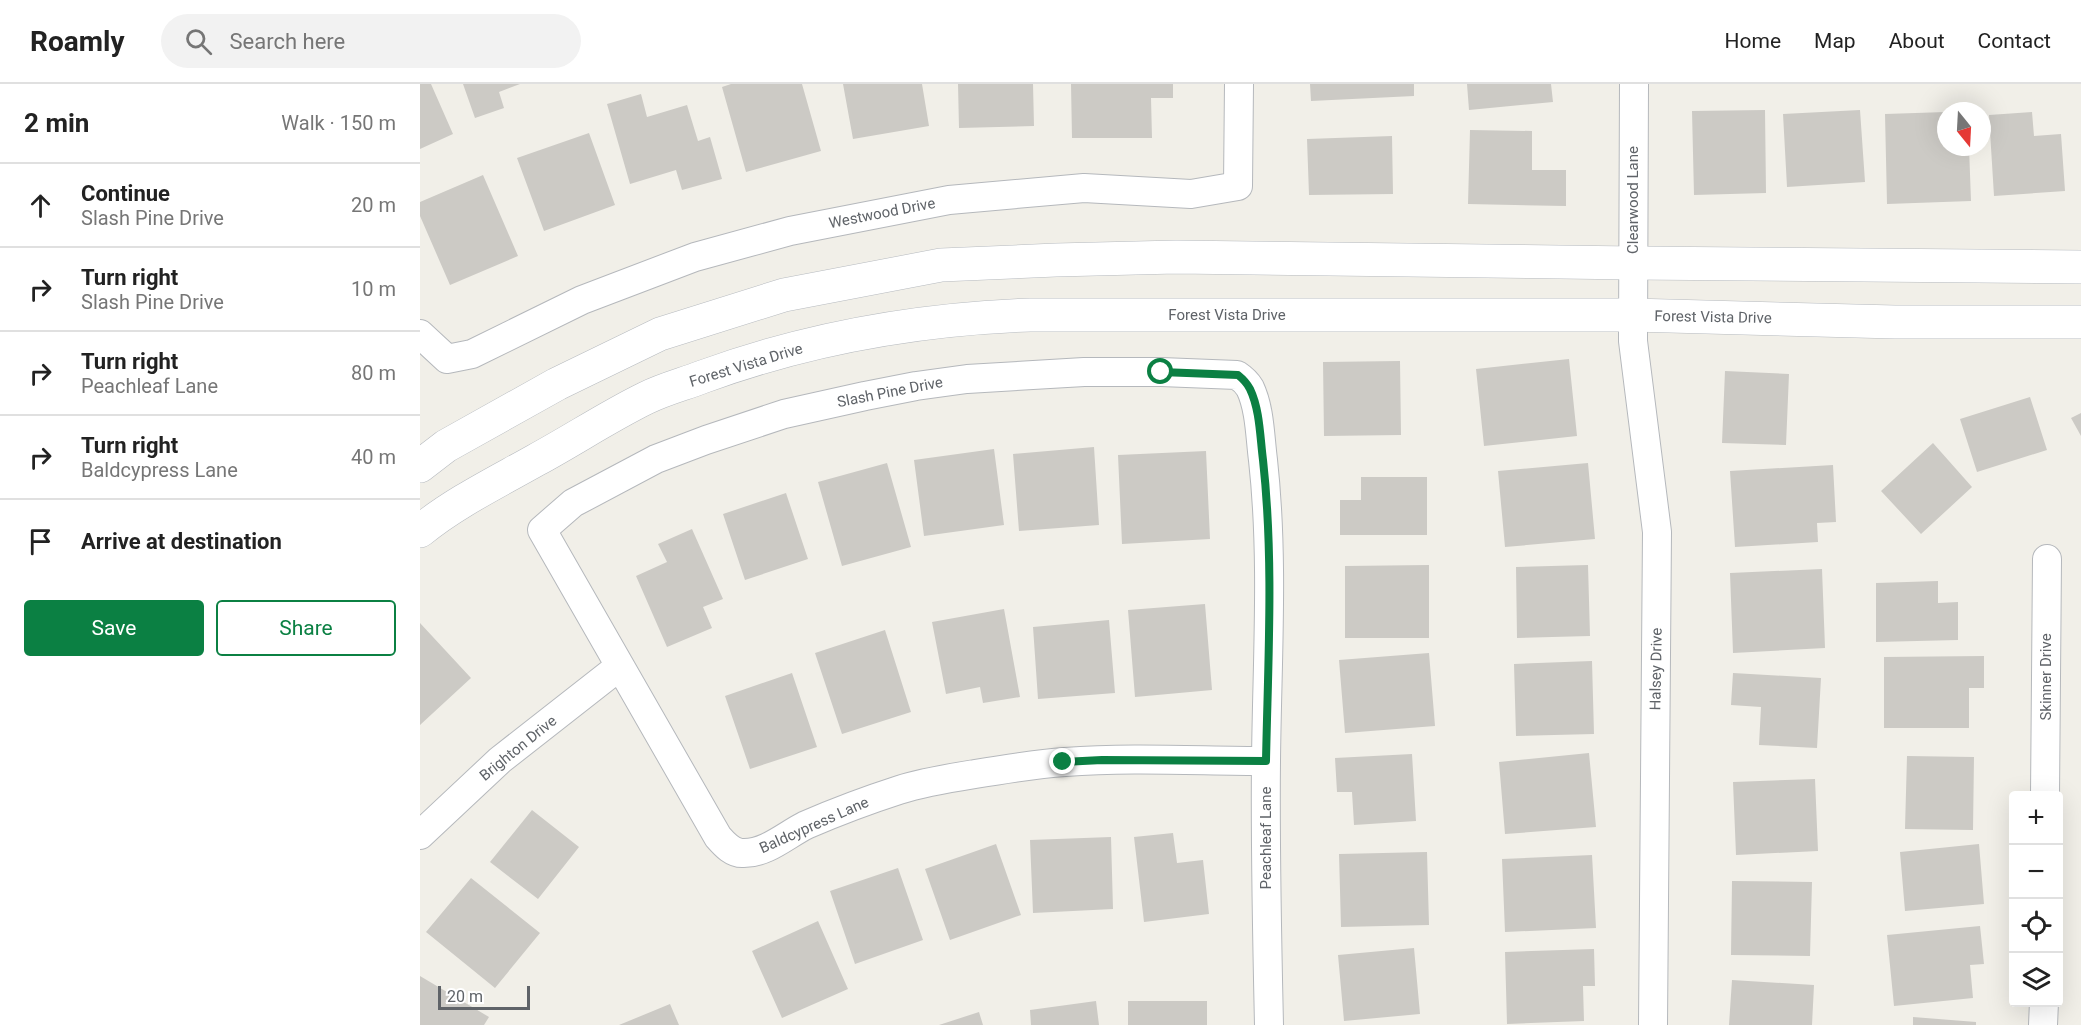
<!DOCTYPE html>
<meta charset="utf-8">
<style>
body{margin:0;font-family:Roboto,sans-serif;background:#f2f2f2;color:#222}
.controls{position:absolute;right:18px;bottom:18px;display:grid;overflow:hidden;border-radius:6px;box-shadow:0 6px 24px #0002}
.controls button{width:54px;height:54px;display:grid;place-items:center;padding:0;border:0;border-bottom:2px solid #e0e0e0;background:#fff;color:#222;font:30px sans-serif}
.compass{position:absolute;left:1517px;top:18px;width:54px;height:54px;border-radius:50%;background:#fff;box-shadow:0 6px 24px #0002;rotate:162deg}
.scale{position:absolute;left:18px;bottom:15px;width:92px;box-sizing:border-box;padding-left:6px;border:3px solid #5f6368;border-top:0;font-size:16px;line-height:21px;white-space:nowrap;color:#5f6368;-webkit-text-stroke:4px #fff;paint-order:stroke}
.stop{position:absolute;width:18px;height:18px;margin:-14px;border:4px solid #0b8043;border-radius:50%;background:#fff}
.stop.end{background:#0b8043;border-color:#fff;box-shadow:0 2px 6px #0008}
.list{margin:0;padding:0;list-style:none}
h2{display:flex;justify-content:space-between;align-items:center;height:78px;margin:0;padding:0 24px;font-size:26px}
h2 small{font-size:20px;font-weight:400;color:#767676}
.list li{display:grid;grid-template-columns:39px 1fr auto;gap:18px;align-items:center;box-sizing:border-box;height:84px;padding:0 24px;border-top:2px solid #e0e0e0}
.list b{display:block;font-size:22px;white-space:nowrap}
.list p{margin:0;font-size:20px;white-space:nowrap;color:#767676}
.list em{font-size:20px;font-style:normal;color:#767676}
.actions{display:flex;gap:12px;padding:18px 24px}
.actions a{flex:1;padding:14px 0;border:2px solid #0b8043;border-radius:6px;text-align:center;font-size:21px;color:#0b8043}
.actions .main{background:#0b8043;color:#fff}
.icon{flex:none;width:33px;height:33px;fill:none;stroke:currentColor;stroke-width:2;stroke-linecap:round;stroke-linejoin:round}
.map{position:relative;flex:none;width:1661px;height:941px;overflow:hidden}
header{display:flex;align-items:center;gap:36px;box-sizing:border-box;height:84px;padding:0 30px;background:#fff;border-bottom:2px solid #e0e0e0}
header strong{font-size:28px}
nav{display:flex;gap:33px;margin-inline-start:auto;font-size:21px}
.search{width:420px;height:54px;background:#f2f2f2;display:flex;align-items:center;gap:15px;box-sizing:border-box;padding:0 21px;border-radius:33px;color:#767676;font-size:22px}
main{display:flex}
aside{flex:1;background:#fff}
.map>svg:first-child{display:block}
.building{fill:#cccac5}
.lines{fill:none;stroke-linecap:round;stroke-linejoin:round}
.minor-casing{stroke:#b5b8bc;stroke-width:30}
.secondary-casing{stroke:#b6babf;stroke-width:34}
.minor{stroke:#fff;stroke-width:28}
.secondary{stroke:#fff;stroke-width:33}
.route{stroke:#0b8043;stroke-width:8}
.labels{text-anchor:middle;stroke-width:5;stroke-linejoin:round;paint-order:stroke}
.street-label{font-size:15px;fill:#5f6368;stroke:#fff}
</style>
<header>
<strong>Roamly</strong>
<div class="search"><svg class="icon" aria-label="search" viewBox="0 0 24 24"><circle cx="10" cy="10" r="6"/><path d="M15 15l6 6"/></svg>Search here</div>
<nav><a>Home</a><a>Map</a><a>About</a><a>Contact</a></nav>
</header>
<main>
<aside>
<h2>2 min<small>Walk · 150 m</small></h2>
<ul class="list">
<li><svg class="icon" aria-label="ahead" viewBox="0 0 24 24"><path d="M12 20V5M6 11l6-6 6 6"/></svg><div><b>Continue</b><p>Slash Pine Drive</p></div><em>20 m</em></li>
<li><svg class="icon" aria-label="right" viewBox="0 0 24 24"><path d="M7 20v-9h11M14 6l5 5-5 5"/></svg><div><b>Turn right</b><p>Slash Pine Drive</p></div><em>10 m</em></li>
<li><svg class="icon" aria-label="right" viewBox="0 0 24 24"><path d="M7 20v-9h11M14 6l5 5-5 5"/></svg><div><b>Turn right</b><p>Peachleaf Lane</p></div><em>80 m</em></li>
<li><svg class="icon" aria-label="right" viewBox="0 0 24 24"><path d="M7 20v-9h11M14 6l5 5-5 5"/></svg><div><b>Turn right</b><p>Baldcypress Lane</p></div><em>40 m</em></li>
<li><svg class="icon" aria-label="arrive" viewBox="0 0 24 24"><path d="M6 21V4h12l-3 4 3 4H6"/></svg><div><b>Arrive at destination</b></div></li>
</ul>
<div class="actions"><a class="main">Save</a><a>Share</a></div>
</aside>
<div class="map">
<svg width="1661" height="941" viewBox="0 0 1661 941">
<rect width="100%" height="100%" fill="#f1efe8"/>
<path class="building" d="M0,0h11l22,50 -33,15z
M43,0h57l-21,8 5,16 -29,10z
M311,0h71l19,67 -75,21 -24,-85z
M423,0h79l7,42 -76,13z
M538,0h75l1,42 -75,2z
M651,0h102v14h-22l1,40h-80z
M890,0h104v12l-103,5z
M1047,0h84l2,18 -84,8z
M221,10l6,23 40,-12 11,36 12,-4 12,42 -40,11 -6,-20 -46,14 -23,-80z
M1345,26l1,83 -72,2 -2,-84z
M1440,26l5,72 -78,5 -4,-73z
M1526,28v35h23l2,54 -84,3 -2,-90z
M1612,28l2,24 27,-2 4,57 -71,5 -5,-81z
M1050,46l62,1v39h34v36l-98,-2z
M169,49l26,72 -71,26 -27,-73z
M972,52l1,58 -84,1 -2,-56z
M63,91l35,81 -68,29 -30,-69v-14z
M1149,275l8,77 -93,10 -8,-77z
M980,277l1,74 -77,1 -1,-74z
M1305,287l64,3 -3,71 -64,-2z
M1610,313l17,53 -70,22 -17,-53z
M1661,329v23l-10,-18z
M1513,359l39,44 -51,47 -40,-43z
M674,363l5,78 -80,6 -6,-77z
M574,365l10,76 -80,11 -10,-76z
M786,367l4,88 -88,5 -4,-89z
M467,379l24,84 -69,19 -24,-84z
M1168,379l7,76 -90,8 -7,-76z
M1413,381l3,57 -19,1 1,19 -83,5 -5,-76z
M941,393h66v58h-87v-35h21z
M366,409l22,66 -63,21 -22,-66z
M272,445l31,70 -20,8 9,21 -45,19 -31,-71 31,-14 -9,-18z
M1009,481v73h-84v-72z
M1168,481l2,71 -73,2 -1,-71z
M1402,485l3,79 -92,5 -3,-80z
M1518,497v22l20,-1v38l-82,2v-59z
M785,520l7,86 -77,7 -7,-87z
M584,525l16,88 -37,6 -3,-16 -34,7 -14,-72z
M689,536l6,73 -77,6 -5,-72z
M0,539l51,55 -51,47z
M465,546l26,82 -69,22 -27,-81z
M1009,569l6,73 -90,7 -6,-73z
M1564,572v32h-15v40h-85v-71z
M1172,577l2,73 -78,2 -2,-72z
M372,589l25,74 -67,22 -25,-73z
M1313,589l88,5 -4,70 -58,-3 2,-38 -30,-2z
M1169,669l7,74 -91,7 -6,-72z
M992,670l4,67 -62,4 -2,-33h-15l-2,-34z
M1487,672l67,1 -1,73 -68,-1z
M1395,695l3,72 -82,4 -3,-73z
M112,726l47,37 -41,52 -48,-37z
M753,749l4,30 26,-3 6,54 -65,8 -10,-85z
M691,753l2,72 -80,4 -3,-73z
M576,760l25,71 -71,25 -25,-71z
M1559,760l5,60 -79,7 -5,-59z
M1007,768l2,73 -88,2 -2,-73z
M1172,771l4,73 -91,4 -3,-73z
M478,784l25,72 -68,24 -25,-73z
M51,794l69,55 -45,55 -69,-56z
M1312,797l80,1 -2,74 -79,-1z
M398,837l30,68 -66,29 -30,-67z
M1560,842l4,38 -14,1 3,33 -79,8 -7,-71z
M994,864l6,66 -76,7 -6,-66z
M1174,865l1,37h-12l1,35 -77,3 -2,-72z
M0,892l69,41 -5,8h-64z
M1312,896l82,5 -2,40h-83z
M676,917l3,24h-68l-1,-15z
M708,917h79v24h-79z
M250,920l9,21h-60z
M559,928l4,13h-44z
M1493,933l63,5v3h-63z"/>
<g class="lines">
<g class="minor-casing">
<path id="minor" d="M1214,0l-1,257 24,191 -4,493
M0,250l27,25 25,-5 110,-54 113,-43 95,-26 159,-31 135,-12 107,6 47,-8 1,-102
M846,677c-67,0 -134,-4 -201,1 -30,2 -60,7 -90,12 -25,4 -51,8 -76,16 -31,10 -63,22 -93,35 -20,10 -39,28 -62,28 -11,1 -19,-8 -26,-16l-176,-307 31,-27 83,-44 50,-19 78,-26 81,-18 51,-10 51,-7 117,-7h77l76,3c6,4 10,8 13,13 10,21 10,49 13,72 11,100 4,200 3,301 -1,88 1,176 3,264
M1625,712l2,-237
M0,751l80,-75 120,-94
M1623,941l1,-23"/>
</g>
<g class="secondary-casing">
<path id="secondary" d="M0,382l26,-20 111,-62 103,-50 124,-39 157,-30 115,-5 120,-3 457,6 448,4
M0,447c34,-28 77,-49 116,-71 37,-20 73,-44 110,-62 18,-9 38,-14 56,-21 104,-38 218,-58 328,-62h602l263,7h186"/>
</g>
<use href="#minor" class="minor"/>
<use href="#secondary" class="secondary"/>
</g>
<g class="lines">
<path class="route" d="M643,678l39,-2 164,1c2,-100 8,-201 -3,-301 -3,-23 -3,-50 -13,-71 -3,-6 -7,-10 -12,-14l-77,-3"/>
</g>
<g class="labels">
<g class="street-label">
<text transform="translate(1213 116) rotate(-90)" y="5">Clearwood Lane</text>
<text transform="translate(462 129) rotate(-11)" y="5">Westwood Drive</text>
<text x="807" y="236">Forest Vista Drive</text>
<text transform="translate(1293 233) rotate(1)" y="5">Forest Vista Drive</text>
<text transform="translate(326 281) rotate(-17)" y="5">Forest Vista Drive</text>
<text transform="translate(470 308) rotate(-11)" y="5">Slash Pine Drive</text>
<text transform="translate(1236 585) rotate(-89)" y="5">Halsey Drive</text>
<text transform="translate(1626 593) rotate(-90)" y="5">Skinner Drive</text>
<text transform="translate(98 664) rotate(-39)" y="5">Brighton Drive</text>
<text transform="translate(394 741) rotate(-24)" y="5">Baldcypress Lane</text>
<text transform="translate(846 754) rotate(-90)" y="5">Peachleaf Lane</text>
</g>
</g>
</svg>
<div class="controls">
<button>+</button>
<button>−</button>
<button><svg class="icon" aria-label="locate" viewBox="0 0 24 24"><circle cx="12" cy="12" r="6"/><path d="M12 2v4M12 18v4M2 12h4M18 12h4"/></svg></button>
<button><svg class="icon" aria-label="layers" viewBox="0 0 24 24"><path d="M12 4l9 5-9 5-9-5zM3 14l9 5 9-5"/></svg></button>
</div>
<svg class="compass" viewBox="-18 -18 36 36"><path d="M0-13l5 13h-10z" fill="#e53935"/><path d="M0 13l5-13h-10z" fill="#767676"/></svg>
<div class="scale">20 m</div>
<div class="stop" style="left:741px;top:288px"></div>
<div class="stop end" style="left:643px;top:678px"></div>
</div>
</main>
